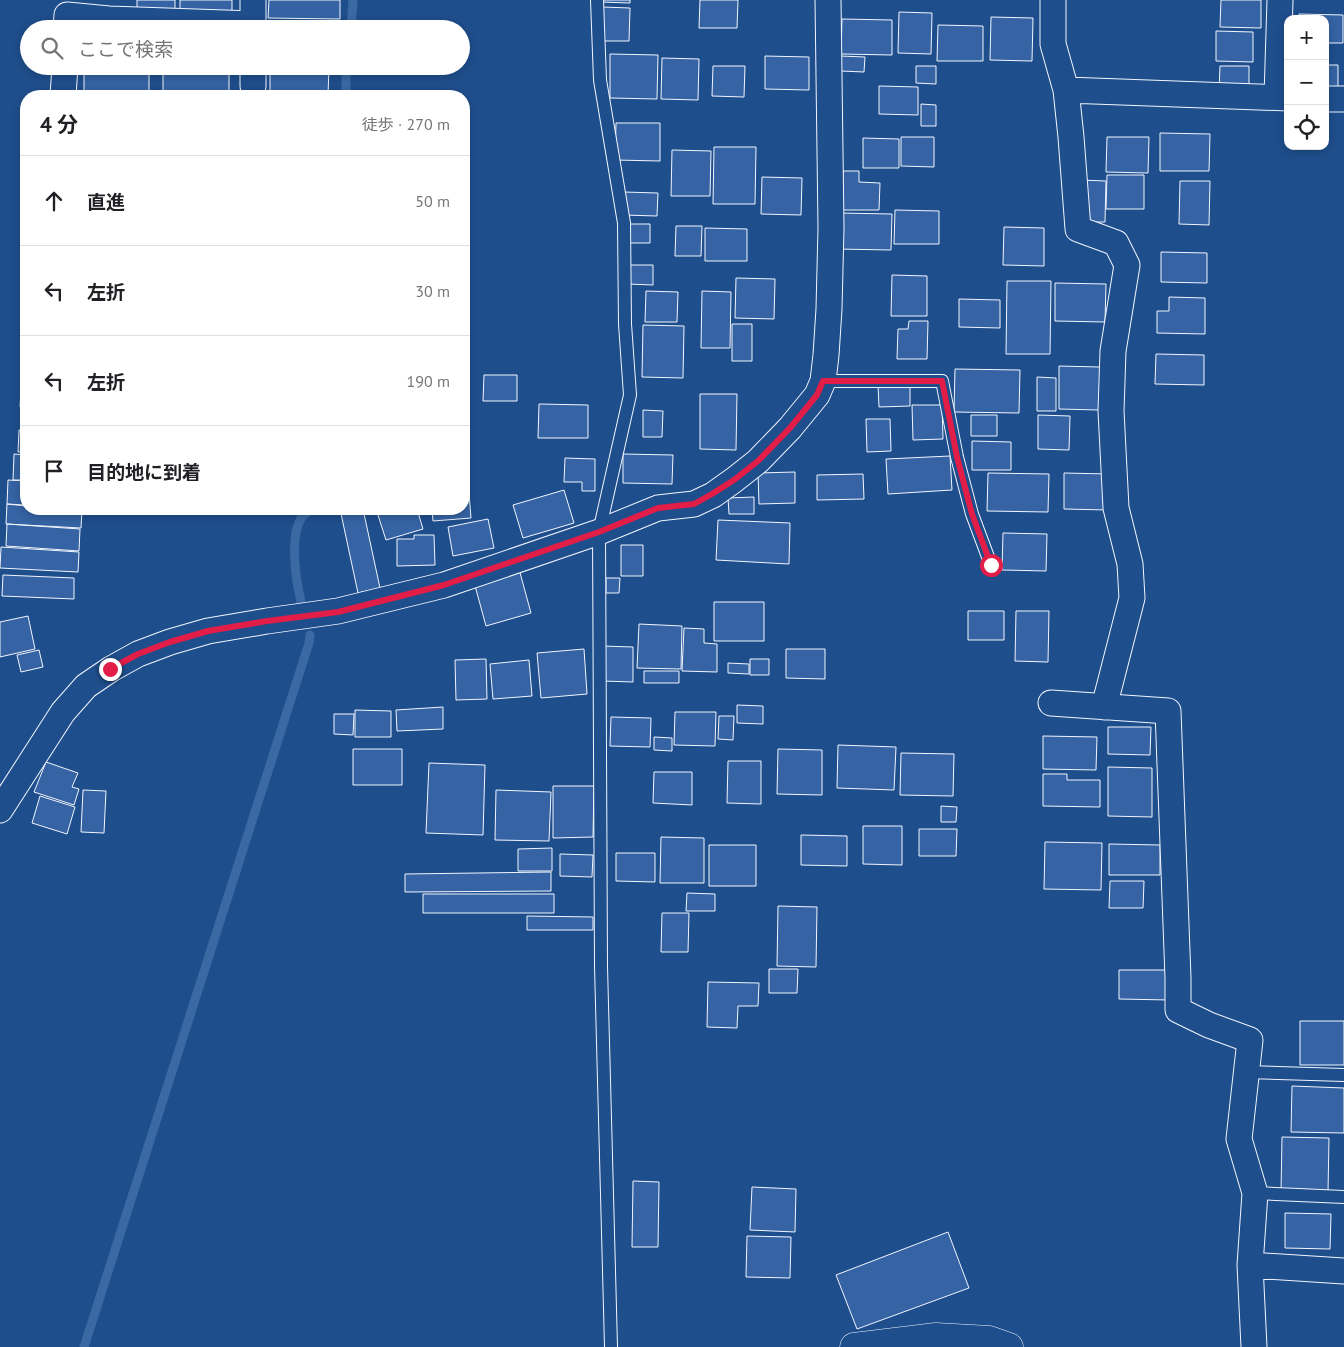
<!DOCTYPE html>
<html lang="ja">
<meta charset="utf-8">
<style>
body{margin:0;font-family:"PT Sans","Noto Sans JP",sans-serif;background:#f2f2f2;color:#202124}
.controls{position:absolute;right:15px;top:15px;display:grid;overflow:hidden;border-radius:10px;box-shadow:0 2px 8px #0003}
.controls button{width:45px;height:45px;display:grid;place-items:center;padding:0;border:0;border-bottom:1px solid #e0e0e0;background:#fff;color:#202124;font:25px sans-serif}
.stop{position:absolute;width:15px;height:15px;margin:-11px;border:4px solid #e11d48;border-radius:50%;background:#fff}
.stop.end{background:#e11d48;border-color:#fff;box-shadow:0 1px 5px #0008}
.list{margin:0;padding:0;list-style:none}
h2{display:flex;justify-content:space-between;align-items:center;height:65px;margin:0;padding:0 20px;font-size:21px}
h2 small{font-size:16px;font-weight:400;color:#757577}
.list li{display:grid;grid-template-columns:32px 1fr auto;gap:15px;align-items:center;box-sizing:border-box;height:90px;padding:0 20px;border-top:1px solid #e0e0e0}
.list b{display:block;font-size:19px;white-space:nowrap}
.list em{font-size:16px;font-style:normal;color:#757577}
.icon{flex:none;width:28px;height:28px;fill:none;stroke:currentColor;stroke-width:2;stroke-linecap:round;stroke-linejoin:round}
.map{position:relative;flex:none;width:1344px;height:1347px;overflow:hidden}
.search{position:absolute;background:#fff;box-shadow:0 2px 8px #0003;left:20px;top:20px;width:450px;height:55px;display:flex;align-items:center;gap:12px;box-sizing:border-box;padding:0 18px;border-radius:28px;color:#757577;font-size:19px}
.panel{position:absolute;background:#fff;box-shadow:0 2px 8px #0003;left:20px;top:90px;width:450px;height:425px;border-radius:20px}
.map>svg:first-child{display:block}
.lines{fill:none;stroke-linecap:round;stroke-linejoin:round}
.stream{stroke:#3b69a3;stroke-width:9}
.building{fill:#3563a3;stroke:#f2f6ff}
.service-casing{stroke:#f2f6ff;stroke-width:14}
.minor-casing{stroke:#f2f6ff;stroke-width:27}
.tertiary-casing{stroke:#f2f6ff;stroke-width:29}
.service{stroke:#1f4e8c;stroke-width:12}
.minor{stroke:#1f4e8c;stroke-width:25}
.tertiary{stroke:#1f4e8c;stroke-width:28}
.route{stroke:#e11d48;stroke-width:6}
</style>
<div class="map">
<svg width="1344" height="1347" viewBox="0 0 1344 1347">
<rect width="100%" height="100%" fill="#1f4e8c"/>
<g class="lines">
<path class="stream" d="M351,29l2,-29
M346,66v30
M301,602c-5,-21 -12,-67 1,-85 3,-3 6,-6 9,-8
M84,1347l225,-704 1,-8"/>
</g>
<path class="building" d="M137,0h38v15h-38z
M180,0h52v18h-52z
M269,0h71v19l-72,-1z
M600,0h30v3l-30,-1z
M700,0h38l-1,28h-38z
M1221,0h40v28l-41,-1z
M602,7l28,1 -1,33h-27z
M899,12l33,1 -1,41 -33,-1z
M1299,14l44,1v28h-18v-24h-26z
M991,17l42,1 -1,43 -42,-1z
M842,19l50,1v35l-51,-1z
M268,23h23v6h-23z
M938,25l45,1v35h-46z
M1216,31l37,1v30l-37,-1z
M610,54l48,1 -1,44 -47,-1z
M765,56l44,1v33l-44,-1z
M841,56l24,1 -1,15 -23,-1z
M662,58l37,1 -1,41 -37,-1z
M1325,65h13v31h-13z
M84,66h65v30h-65z
M163,66h66v30h-66z
M270,66h59l-1,30h-58z
M713,66h32l-1,31 -32,-1z
M916,66h20v18l-20,-1z
M1220,66h29v27l-30,-1z
M879,86l39,1v28l-39,-1z
M921,104l15,1v21h-15z
M616,123h44v38l-45,-1z
M1160,133l50,1 -1,37h-49z
M901,137h33v30l-33,-1z
M1107,137h42l-1,36 -42,-1z
M863,138l36,1v29h-36z
M714,147h42l-1,57h-42z
M672,150l39,1 -1,45h-39z
M843,171h16v11l21,1 -1,27h-37z
M1107,175h37v34h-38z
M762,177l40,1 -1,37 -40,-1z
M1080,180l26,1 -1,41h-26z
M1180,181h30l-1,44 -30,-1z
M624,192l34,1 -1,23 -34,-1z
M895,210l44,1v33h-45z
M838,213l54,1 -1,36 -54,-1z
M625,224h25v19h-25z
M676,226h26l-1,30h-26z
M1004,227l40,1v38l-41,-1z
M705,228l42,1v32h-42z
M1161,252l46,1v30l-46,-1z
M627,265h26v20l-26,-1z
M25,270h1v68l-4,-1z
M892,275l35,1v40h-36z
M736,278l39,1 -1,40 -39,-1z
M1007,281h44l-1,73h-44z
M1055,283l51,1 -1,38 -50,-1z
M646,291l32,1 -1,30h-32z
M702,291l29,1 -1,56h-29z
M1169,297l36,1v36l-48,-1v-22h12z
M959,299l41,1v28l-41,-1z
M909,321h19l-1,38h-30l1,-30h10z
M732,324h20v37h-20z
M643,325l41,1 -1,52 -41,-1z
M1156,354l48,1v30l-49,-1z
M1059,366l41,1 -1,43 -40,-1z
M955,369l65,1 -1,43 -65,-1z
M24,372h2v17h-3z
M484,375h33v26h-34z
M1037,377l19,1v33h-19z
M878,385h32v21l-31,1z
M21,389l5,1v17h-6z
M700,394h37l-1,56 -36,-1z
M539,404l49,1v33h-50z
M912,405h30l1,34 -30,1z
M23,407h3v22h-5z
M643,410l20,1 -1,26h-19z
M971,415h26v21h-26z
M1038,415l32,1 -1,34 -31,-1z
M866,419h24l1,32 -24,1z
M19,430h7v22h-8z
M972,441l39,1v28h-39z
M14,454l12,1v25h-13z
M623,454l50,1 -1,29 -49,-1z
M950,456l2,34 -64,4 -2,-35z
M565,458l30,1v32h-13v-9h-18z
M795,472v31l-36,1 -1,-31z
M988,473l61,1 -1,38 -61,-1z
M1064,473l45,1 -1,36 -44,-1z
M863,474l1,25 -47,1v-25z
M8,480l18,1v24l-19,-1z
M468,480l3,38 -38,3 -1,-12h32v-28z
M564,490l10,33 -51,15 -10,-33z
M754,497v17h-25l-1,-16z
M7,504l19,2v3h56l-1,19 -75,-4z
M340,509h23l17,79 -22,5z
M376,509h41l6,20 -37,11z
M488,519l6,29 -41,8 -5,-29z
M718,520l72,3 -1,41 -73,-4z
M7,524l73,5 -1,22 -73,-5z
M1003,533l44,1 -1,37 -44,-1z
M414,535h20l1,30 -38,1v-27h17z
M621,545h22v31h-22z
M1,547l78,5 -1,20 -78,-4z
M519,569l12,44 -45,13 -12,-44z
M3,575l71,3v21l-72,-3z
M606,578h14l-1,15h-13z
M714,602h50v39h-50z
M968,611h36v29h-36z
M1016,611h33l-1,51 -33,-1z
M28,616l7,33 -35,8v-35z
M639,624l43,2 -1,43 -44,-1z
M684,628l20,1v14l13,1v28l-35,-1z
M602,646l31,1v35l-31,-1z
M584,649l3,45 -46,4 -4,-45z
M786,649h39v30l-39,-1z
M39,650l4,17 -22,5 -4,-17z
M486,659l1,40 -31,1 -1,-40z
M750,659h19v16h-19z
M529,660l3,36 -39,3 -3,-35z
M728,663l21,1v10l-21,-1z
M644,671h35v12h-35z
M737,705l26,1v18l-26,-1z
M443,707v22l-46,2 -1,-21z
M355,710l36,1v26h-36z
M675,712h41l-1,34 -41,-1z
M334,714h20l-1,21 -19,-1z
M719,716h15l-1,24 -15,-1z
M611,717l40,1 -1,29 -40,-1z
M1108,727h43l-1,28 -42,-1z
M1043,736l54,1 -1,33 -53,-1z
M654,737l18,1v13l-18,-1z
M838,745l58,2 -2,43 -57,-2z
M353,749h49v36h-49z
M778,749l44,1v45l-45,-1z
M901,753l53,1 -1,42 -53,-1z
M728,761h33v43l-34,-1z
M46,762l32,11 -6,14 7,2 -5,16 -40,-13z
M429,763l56,2 -2,70 -57,-2z
M1108,767l44,1v49l-44,-1z
M654,772h38v33l-39,-2z
M1043,774h24v6h33v27l-57,-1z
M553,786h41l-1,51 -40,1z
M83,790l23,1 -2,42 -23,-1z
M496,790l55,2 -2,49 -54,-1z
M40,796l35,11 -8,27 -35,-11z
M941,806l16,1 -1,15h-15z
M863,826h39v39l-39,-1z
M919,829h38l-1,27h-37z
M801,835l46,1v30l-46,-1z
M661,837l43,1v45h-44z
M1045,842l57,1 -1,47 -57,-1z
M1109,844l51,1v30h-51z
M709,845h47v41h-47z
M552,848v23h-34v-22z
M616,853h39v29l-39,-1z
M560,854l33,1 -1,22 -32,-1z
M551,872v19l-146,1v-18z
M1110,881h34l-1,27h-34z
M687,893l28,1v17h-29z
M423,894h131v19h-131z
M778,906l39,1 -1,60 -39,-1z
M662,913h27l-1,39h-27z
M527,916l66,1v13h-66z
M769,969h29l-1,24h-28z
M1119,970h50v30l-50,-1z
M708,982l51,1 -1,23h-20l-1,22 -30,-1z
M1300,1021h44v44h-44z
M1292,1086l52,2v45l-53,-1z
M1282,1137l47,1 -1,54h-47z
M633,1181l26,1 -1,65h-26z
M752,1187l44,2 -1,43 -45,-2z
M1285,1213l46,1 -1,35 -45,-1z
M948,1232l21,56 -112,41 -21,-54z
M747,1236l44,1 -1,41 -44,-1z"/>
<g class="lines">
<g class="service-casing">
<path id="service" d="M597,0l3,80 24,143 1,101 5,71 -31,137 2,434 10,381
M823,381h119l15,76 15,57 19,51
M1246,1072l98,3
M1255,1193l89,4"/>
</g>
<g class="minor-casing">
<path id="minor" d="M253,0v29
M1053,0v44l13,46 5,47 7,92 38,14 11,22 -14,86 -2,60 5,97 14,56 2,34 -28,109
M66,29l1,-14 42,4 144,5
M253,86v-20
M1066,90l222,8
M63,96l2,-30
M1277,97l3,-97
M1325,99h19
M1051,703l117,8 10,267v32l31,15 41,15 -11,99 16,54 -5,72 4,82
M0,810l63,-98 23,-26 25,-17 27,-15 32,-12 38,-11 59,-10 71,-10 106,-26 155,-53 59,-24 36,-4 19,-9 21,-15 24,-19 32,-33 27,-33 6,-14 3,-26 3,-46 2,-81 -3,-228
M1250,1265l94,6"/>
</g>
<g class="tertiary-casing">
<path id="tertiary" d="M854,1347l82,-10 53,3 20,7"/>
</g>
<use href="#service" class="service"/>
<use href="#minor" class="minor"/>
<use href="#tertiary" class="tertiary"/>
</g>
<g class="lines">
<path class="route" d="M110,669l28,-15 32,-12 38,-11 59,-10 71,-9 106,-27 155,-53 59,-24 36,-4 18,-10 22,-14 24,-19 32,-33 27,-33 6,-14h119l15,76 15,57 19,51"/>
</g>
</svg>
<div class="controls">
<button>+</button>
<button>−</button>
<button><svg class="icon" aria-label="locate" viewBox="0 0 24 24"><circle cx="12" cy="12" r="6"/><path d="M12 2v4M12 18v4M2 12h4M18 12h4"/></svg></button>
</div>
<div class="stop" style="left:991px;top:565px"></div>
<div class="stop end" style="left:110px;top:669px"></div>
<div class="search"><svg class="icon" aria-label="search" viewBox="0 0 24 24"><circle cx="10" cy="10" r="6"/><path d="M15 15l6 6"/></svg>ここで検索</div>
<section class="panel">
<h2>4 分<small>徒歩 · 270 m</small></h2>
<ul class="list">
<li><svg class="icon" aria-label="ahead" viewBox="0 0 24 24"><path d="M12 20V5M6 11l6-6 6 6"/></svg><div><b>直進</b></div><em>50 m</em></li>
<li><svg class="icon" aria-label="left" viewBox="0 0 24 24"><path d="M17 20v-9H6M10 6l-5 5 5 5"/></svg><div><b>左折</b></div><em>30 m</em></li>
<li><svg class="icon" aria-label="left" viewBox="0 0 24 24"><path d="M17 20v-9H6M10 6l-5 5 5 5"/></svg><div><b>左折</b></div><em>190 m</em></li>
<li><svg class="icon" aria-label="arrive" viewBox="0 0 24 24"><path d="M6 21V4h12l-3 4 3 4H6"/></svg><div><b>目的地に到着</b></div></li>
</ul>
</section>
</div>
